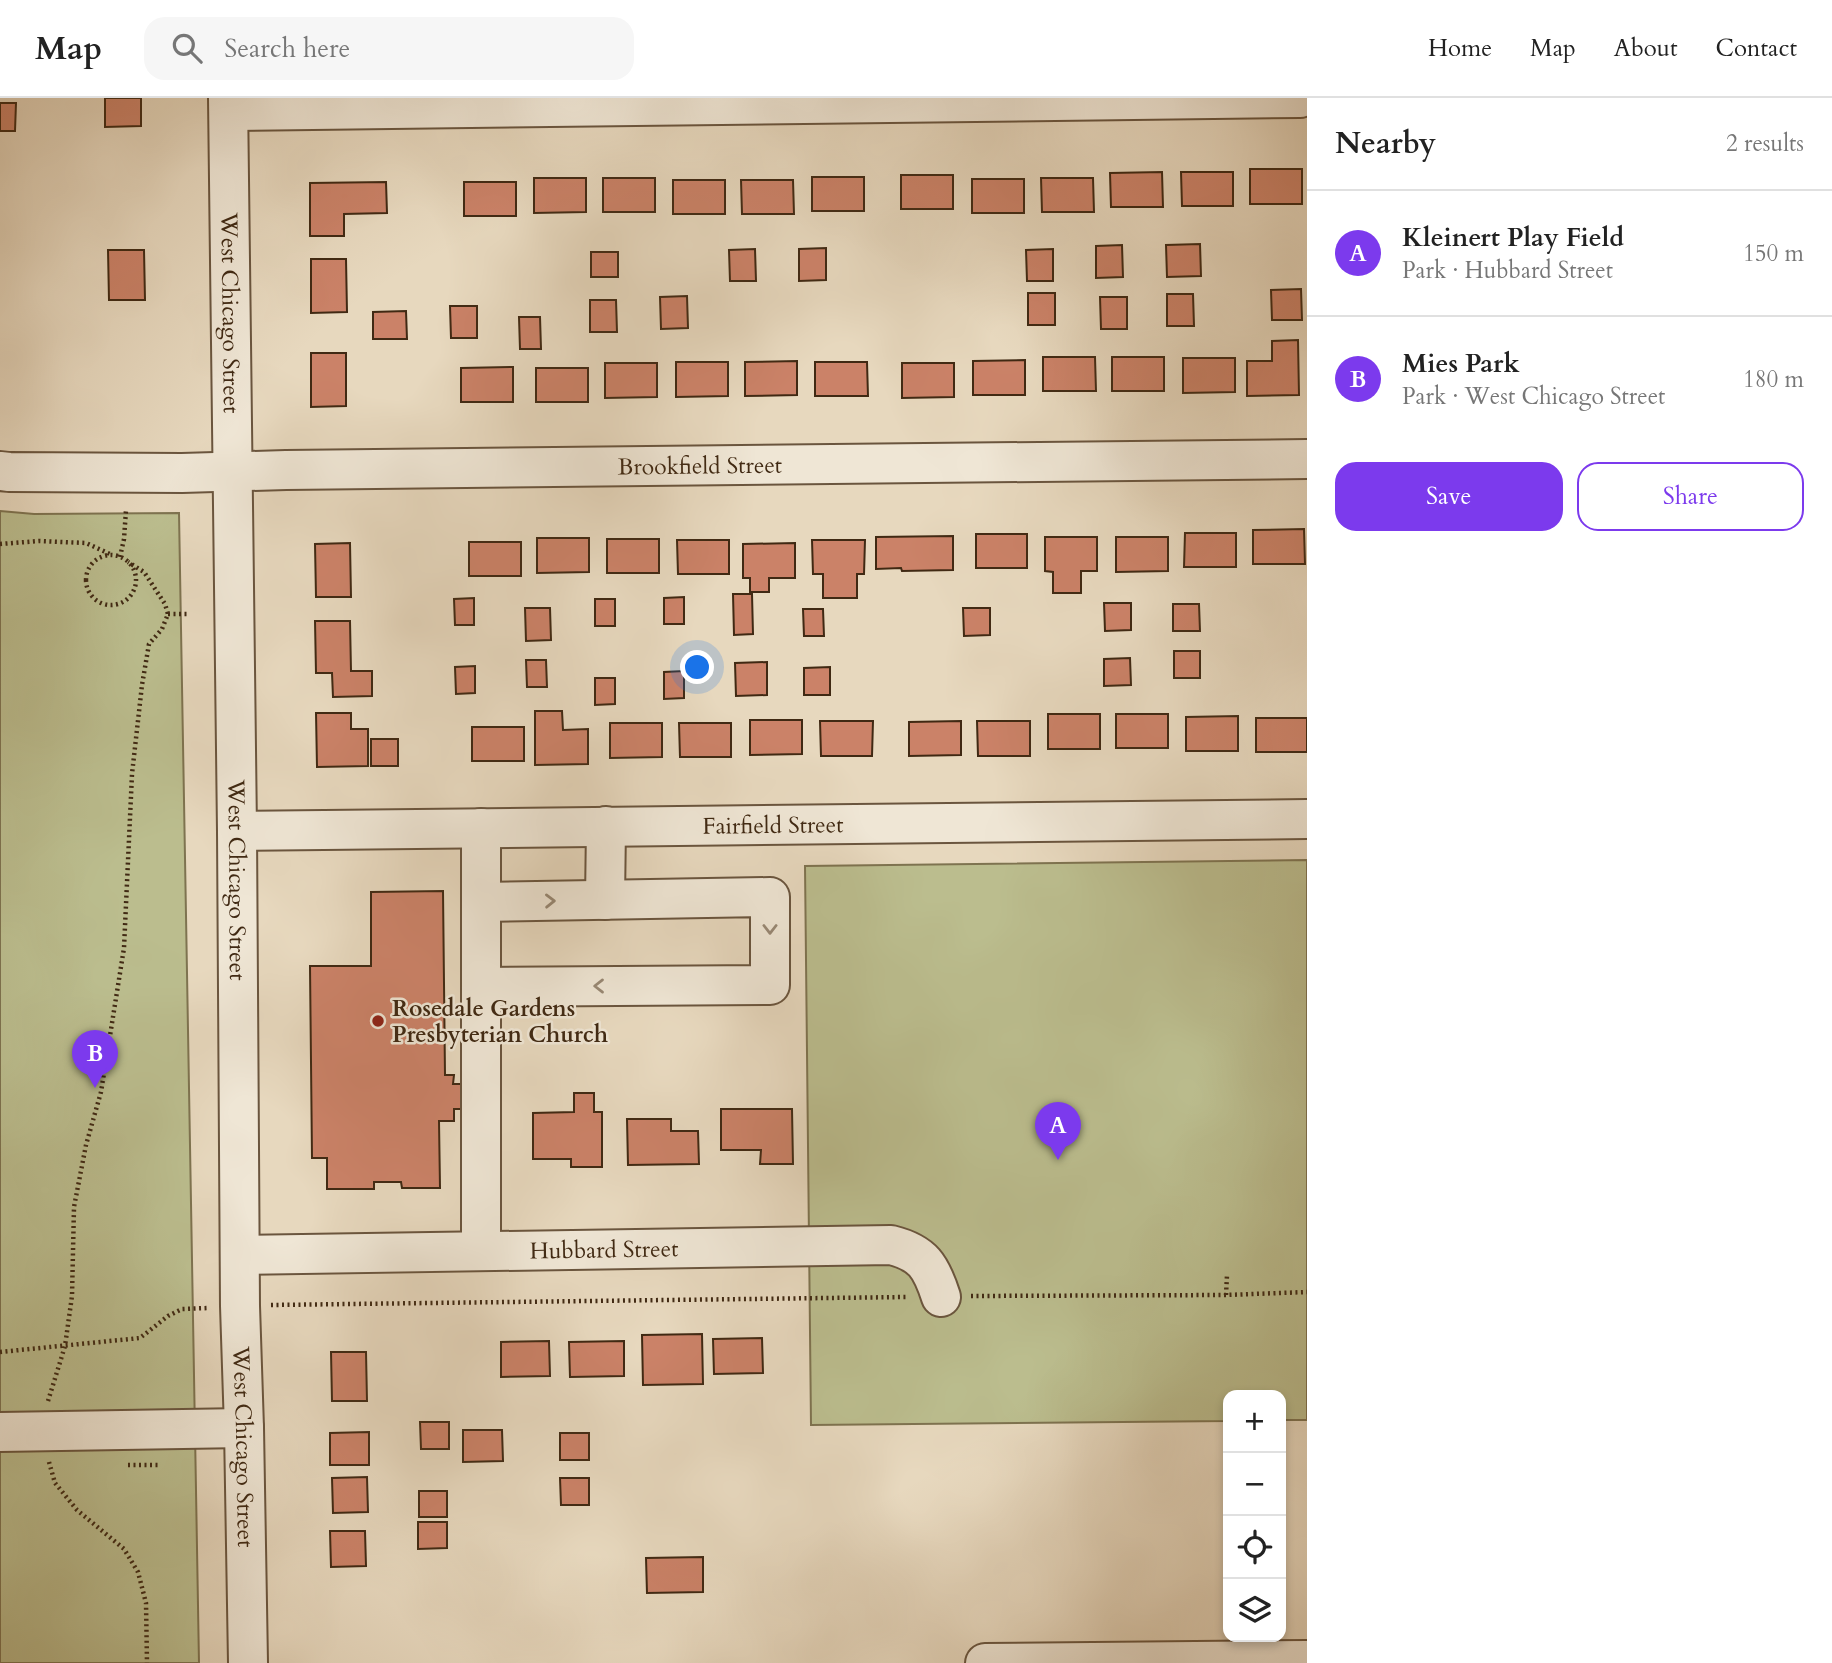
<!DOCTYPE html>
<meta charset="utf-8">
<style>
body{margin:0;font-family:Cardo,serif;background:#f6f6f6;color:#222}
.controls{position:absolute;right:21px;bottom:21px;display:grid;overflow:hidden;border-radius:14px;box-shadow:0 4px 10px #0003}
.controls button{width:63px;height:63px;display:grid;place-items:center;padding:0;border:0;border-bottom:2px solid #e0e0e0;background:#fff;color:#222;font:35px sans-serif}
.you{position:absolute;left:698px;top:570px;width:24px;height:24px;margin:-18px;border:5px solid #fff;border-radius:50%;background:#1a73e8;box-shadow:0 0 0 10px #1a73e833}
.badge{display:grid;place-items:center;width:46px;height:46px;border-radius:50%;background:#7c3aed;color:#fff;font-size:23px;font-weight:700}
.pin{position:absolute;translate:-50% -58px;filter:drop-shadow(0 2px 4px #0008)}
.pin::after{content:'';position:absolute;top:37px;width:24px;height:21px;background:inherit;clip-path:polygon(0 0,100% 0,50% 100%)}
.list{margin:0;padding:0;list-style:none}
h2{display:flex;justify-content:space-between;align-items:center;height:91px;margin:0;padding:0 28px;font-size:30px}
h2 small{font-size:23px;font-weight:400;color:#767676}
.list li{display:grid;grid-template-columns:46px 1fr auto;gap:21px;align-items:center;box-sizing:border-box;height:126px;padding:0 28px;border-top:2px solid #e0e0e0}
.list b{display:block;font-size:26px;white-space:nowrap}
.list p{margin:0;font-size:23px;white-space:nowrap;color:#767676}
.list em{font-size:23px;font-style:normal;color:#767676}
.actions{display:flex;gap:14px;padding:21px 28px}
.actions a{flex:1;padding:16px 0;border:2px solid #7c3aed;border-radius:21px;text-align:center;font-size:24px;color:#7c3aed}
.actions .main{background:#7c3aed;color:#fff}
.icon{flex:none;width:38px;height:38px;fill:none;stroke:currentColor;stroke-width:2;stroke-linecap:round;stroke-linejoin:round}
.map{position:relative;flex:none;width:1307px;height:1565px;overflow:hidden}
header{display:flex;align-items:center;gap:42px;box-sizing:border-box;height:98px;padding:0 35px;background:#fff;border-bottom:2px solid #e0e0e0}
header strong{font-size:33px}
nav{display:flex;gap:38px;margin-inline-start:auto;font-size:24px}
.search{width:490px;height:63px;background:#f6f6f6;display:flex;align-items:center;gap:18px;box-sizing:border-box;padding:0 24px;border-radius:21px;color:#767676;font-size:26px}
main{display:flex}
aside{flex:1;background:#fff}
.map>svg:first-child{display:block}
.green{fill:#bbbd8e;stroke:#7e7350;stroke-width:2}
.building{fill:#cb8268;stroke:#402913;stroke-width:2}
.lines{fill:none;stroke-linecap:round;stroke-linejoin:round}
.minor-casing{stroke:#6a553e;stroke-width:42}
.path{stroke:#402913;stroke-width:4.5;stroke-dasharray:2 3.5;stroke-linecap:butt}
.minor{stroke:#efe6d5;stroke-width:38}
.oneway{stroke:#988874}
.poi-dot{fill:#8f2418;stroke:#efe6d5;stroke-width:2.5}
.labels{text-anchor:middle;stroke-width:5;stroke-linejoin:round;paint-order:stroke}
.street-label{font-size:23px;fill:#402913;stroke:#efe6d5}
.poi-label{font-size:23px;font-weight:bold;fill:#402913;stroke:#efe6d5;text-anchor:start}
</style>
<header>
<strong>Map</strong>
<div class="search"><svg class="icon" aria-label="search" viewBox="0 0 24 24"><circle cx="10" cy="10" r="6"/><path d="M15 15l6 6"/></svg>Search here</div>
<nav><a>Home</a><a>Map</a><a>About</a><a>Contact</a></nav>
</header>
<main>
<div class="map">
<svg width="1307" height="1565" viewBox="0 0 1307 1565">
<rect width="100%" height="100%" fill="#e7d8be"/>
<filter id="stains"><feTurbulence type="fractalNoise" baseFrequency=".00286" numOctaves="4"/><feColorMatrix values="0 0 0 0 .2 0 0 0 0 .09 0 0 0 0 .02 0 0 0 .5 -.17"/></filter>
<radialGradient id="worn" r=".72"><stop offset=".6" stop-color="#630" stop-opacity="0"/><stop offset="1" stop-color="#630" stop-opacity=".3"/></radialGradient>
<path class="green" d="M0,413l34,3 145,-1 20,1150h-199z
M1307,762v560h-26v-25h-53v26l-417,4 -6,-559z"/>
<path class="building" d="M105,0h36v28l-36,1z
M0,5h16l-1,28h-15z
M1250,71h52v35h-52z
M1162,74l1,35h-52l-1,-34z
M1181,74h52v34h-51z
M901,77h52v34h-52z
M812,79h52v34h-52z
M534,80h52v34l-52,1z
M603,80h52v34h-52z
M1041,80h52l1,34h-52z
M972,81h52v34h-52z
M673,82h52v34h-52z
M741,82h52l1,34h-52z
M386,84l1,31 -43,1v22h-34v-53z
M464,84h52v34h-52z
M1200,146l1,32 -34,1 -1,-32z
M1122,147l1,32 -27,1v-32z
M826,150v32l-27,1v-32z
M755,151l1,32h-26l-1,-31z
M1053,151v32h-26l-1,-31z
M108,152h36l1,50h-36z
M591,154h27v25h-27z
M311,161h35l1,53 -36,1z
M1301,191l1,31h-30l-1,-30z
M1028,195h27v32h-27z
M1167,196h26l1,32h-27z
M687,198l1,32 -27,1 -1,-32z
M1100,199h27v32h-26z
M590,202h26l1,32h-27z
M450,208h27v32h-26z
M406,213l1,28h-34v-27z
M519,219h21l1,32h-21z
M1298,242l1,55 -52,1v-35h25v-20z
M311,255h35v53l-35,1z
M1043,259h52l1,34h-53z
M1112,259h52v34h-52z
M1183,260h52v34l-52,1z
M1025,262v35h-52v-34z
M797,263v34l-52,1v-34z
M676,264h52v34l-52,1z
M815,264h52l1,34h-53z
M605,265h52v34l-52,1z
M902,265h52v34l-52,1z
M513,269v35h-52v-34z
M536,270h52v34h-52z
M1304,431l1,35h-52v-34z
M1185,435h51v34h-52z
M976,436h51v34h-51z
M953,438v34l-51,1 -1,-3 -25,1v-32z
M1045,439h52v34h-16v22h-28v-21l-8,-1z
M1116,439h52v34l-52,1z
M537,440h52v34l-52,1z
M607,441h52v34h-52z
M677,442h52v34h-51z
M812,442h53l-1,34h-7v24h-34v-24h-10z
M469,444h52v34h-52z
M350,445l1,54h-35l-1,-53z
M795,445v35h-26v14h-19v-14h-7v-34z
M733,496h19l1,40 -19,1z
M684,499v27h-20v-26z
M474,500v27h-19l-1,-26z
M595,501h20v27h-20z
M1104,505h27v27l-26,1z
M1173,506h26l1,27h-27z
M525,510h25l1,32 -25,1z
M963,510h27v27l-26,1z
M803,511h20l1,27h-20z
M315,523h35l1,50h21v25l-39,1 -1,-24h-16z
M1174,553h26v27h-26z
M1130,560l1,27 -27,1v-27z
M526,562h20l1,27h-20z
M767,564v33l-31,1 -1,-33z
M475,568v27l-19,1 -1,-27z
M830,569v28h-26v-27z
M684,573v27l-20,1v-27z
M595,580h20v26l-20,1z
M535,613h27l1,19 25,-1v35l-53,1z
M316,615h35v16h17v37l-51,1z
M1048,616h52v35h-52z
M1116,616h52v34h-52z
M1238,618v35h-52v-34z
M1256,620h51v34h-51z
M750,622h52v34l-52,1z
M820,623h53l-1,35h-51z
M961,623v34l-52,1v-34z
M977,623h53v35h-52z
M610,625h52v34l-52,1z
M679,625h52v34h-51z
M472,629h52v34h-52z
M371,641h27v27h-27z
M443,793l2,184h9l-1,9h12v25h-11v12h-15l1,67h-38l-1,-6h-27v7h-47v-31h-15l-2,-192h61v-74z
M574,995h20v19h8v55h-31v-8h-38v-46l41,-1z
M721,1011h71l1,55h-33l1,-14h-40z
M627,1021h44v12h27l1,33 -71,1z
M702,1236l1,50 -60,1 -1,-50z
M762,1240l1,35 -49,1 -1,-35z
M549,1243l1,35 -49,1v-35z
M624,1243v35l-54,1 -1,-35z
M331,1254h35l1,49h-35z
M420,1324h29v27h-28z
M463,1332h39l1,31 -40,1z
M369,1334v33h-39v-32z
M560,1335h29v27h-29z
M367,1379l1,35 -35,1 -1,-35z
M560,1380h29v27h-28z
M419,1393h28v26h-28z
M418,1424h29v26l-29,1z
M330,1433h35l1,35 -35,1z
M703,1459v35l-56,1 -1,-35z"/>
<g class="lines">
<g class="minor-casing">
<g id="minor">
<path id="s1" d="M228,0l9,733 3,475 4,122 4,235"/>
<path d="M229,13l1071,-13"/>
<path id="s2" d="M0,373l9,1 173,1 104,-3 1021,-11"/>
<path d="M481,730v423"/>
<path id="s3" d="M237,733l1070,-12"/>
<path d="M605,802l1,-74"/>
<path d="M482,804l288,-5v88l-288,2"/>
<path id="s4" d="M240,1157l651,-10c32,8 40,21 50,52"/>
<path d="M0,1334l244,-4"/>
<path d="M985,1565l322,-3"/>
</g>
</g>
<path class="path" d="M0,446l39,-3 47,2 24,11
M86 482a25 25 0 1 1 50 0a25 25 0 1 1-50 0Z
M120,459l4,-18 2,-29
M168,516h19
M1226,1197l1,-20
M971,1198l255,-1 81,-3
M271,1207l635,-8
M0,1254l140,-14 28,-22 14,-7 26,-1
M48,1303l17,-55 7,-50 2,-89 12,-62 15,-53 23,-144 8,-174 10,-89 7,-41 13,-15 6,-15 -3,-10 -21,-32 -16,-10
M49,1364l6,21 22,27 47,39 14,23 8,31 1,60
M128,1367h30"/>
<use href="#minor" class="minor"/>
</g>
<defs><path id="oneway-chevron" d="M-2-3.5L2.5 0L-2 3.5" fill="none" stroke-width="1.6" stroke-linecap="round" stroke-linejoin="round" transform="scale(1.75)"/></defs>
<g class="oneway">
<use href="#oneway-chevron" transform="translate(550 803) rotate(-1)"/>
<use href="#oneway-chevron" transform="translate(770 831) rotate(90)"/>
<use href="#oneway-chevron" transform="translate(599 888) rotate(180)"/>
</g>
<circle class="poi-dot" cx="378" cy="923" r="7"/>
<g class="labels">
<g class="street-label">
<text dy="8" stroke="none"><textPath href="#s1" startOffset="215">West Chicago Street</textPath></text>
<text dy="8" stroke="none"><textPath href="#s2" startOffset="700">Brookfield Street</textPath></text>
<text dy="8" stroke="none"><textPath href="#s3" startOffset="536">Fairfield Street</textPath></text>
<text dy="8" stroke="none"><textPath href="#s1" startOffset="782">West Chicago Street</textPath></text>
<text dy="8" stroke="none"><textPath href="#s4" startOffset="364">Hubbard Street</textPath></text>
<text dy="8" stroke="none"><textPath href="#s1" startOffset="1349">West Chicago Street</textPath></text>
</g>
<g class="poi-label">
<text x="392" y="918">Rosedale Gardens<tspan x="392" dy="26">Presbyterian Church</tspan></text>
</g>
</g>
<rect width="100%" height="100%" filter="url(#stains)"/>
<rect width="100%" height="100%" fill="url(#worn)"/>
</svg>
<div class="controls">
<button>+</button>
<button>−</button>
<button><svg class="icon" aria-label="locate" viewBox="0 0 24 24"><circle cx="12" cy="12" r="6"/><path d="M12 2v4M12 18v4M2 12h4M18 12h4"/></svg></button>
<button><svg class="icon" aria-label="layers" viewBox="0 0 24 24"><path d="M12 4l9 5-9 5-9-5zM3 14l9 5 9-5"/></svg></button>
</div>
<div class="you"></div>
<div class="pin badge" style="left:1058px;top:1062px">A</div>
<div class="pin badge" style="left:95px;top:990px">B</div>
</div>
<aside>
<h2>Nearby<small>2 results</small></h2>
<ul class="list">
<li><span class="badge">A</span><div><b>Kleinert Play Field</b><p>Park · Hubbard Street</p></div><em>150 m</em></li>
<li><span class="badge">B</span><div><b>Mies Park</b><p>Park · West Chicago Street</p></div><em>180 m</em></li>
</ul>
<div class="actions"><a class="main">Save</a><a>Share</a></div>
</aside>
</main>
